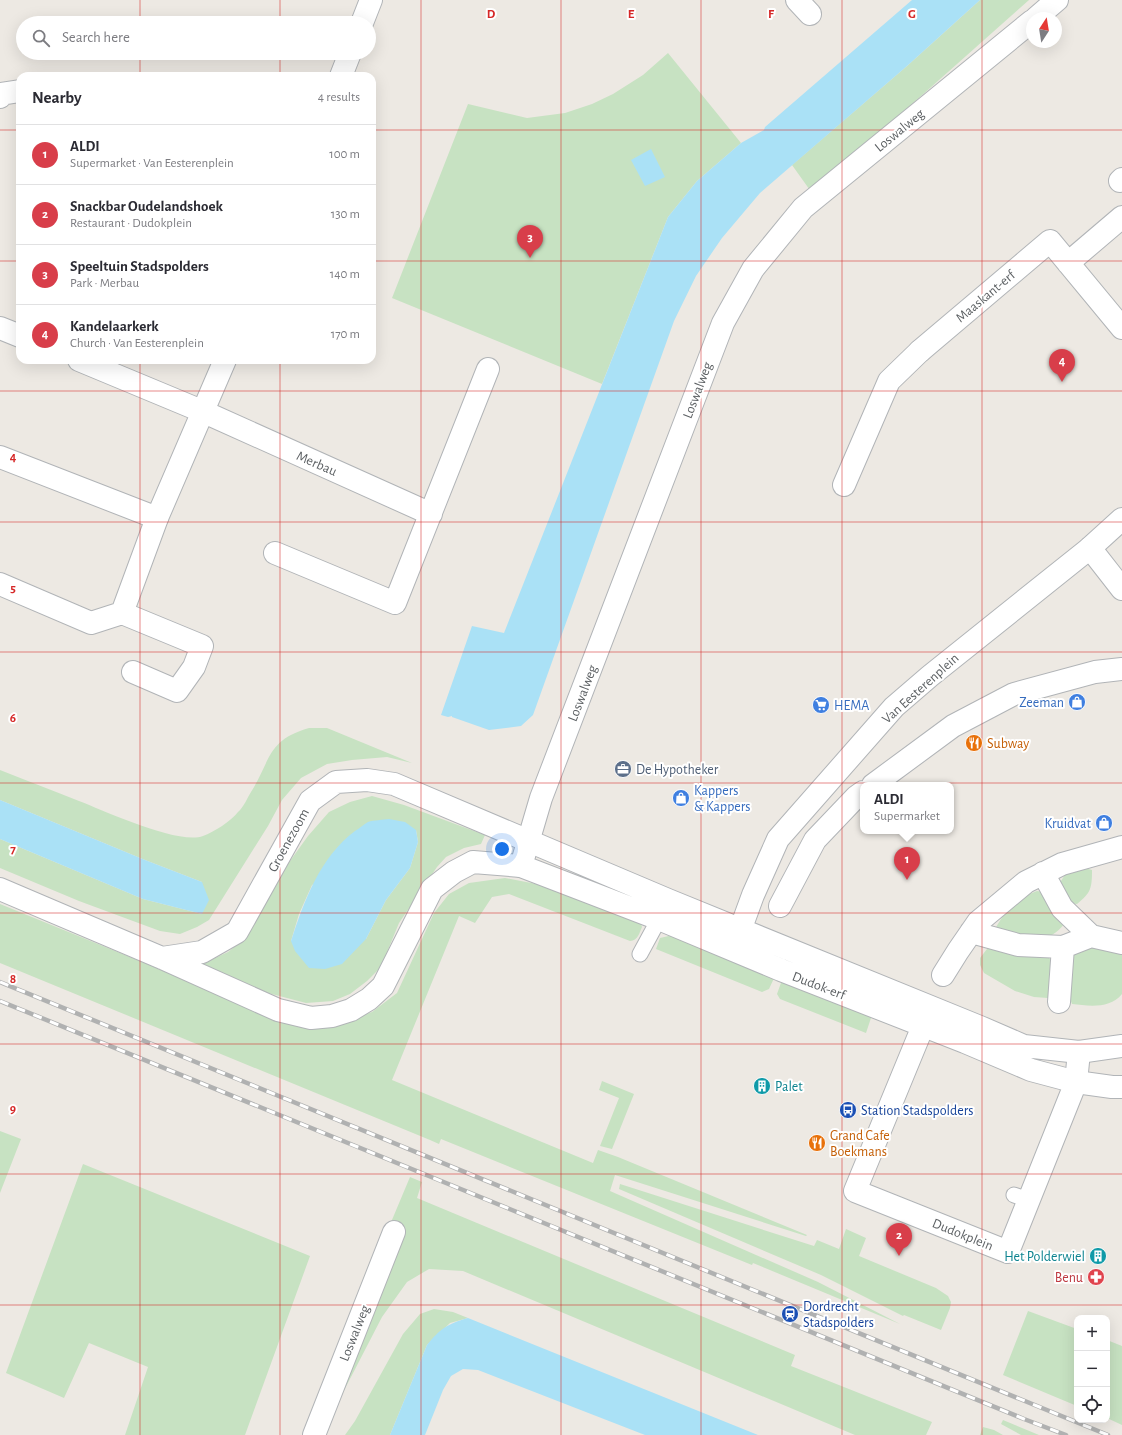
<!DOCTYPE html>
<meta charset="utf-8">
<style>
body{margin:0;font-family:"Alegreya Sans",sans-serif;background:#f7f7f7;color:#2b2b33}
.controls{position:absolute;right:12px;bottom:12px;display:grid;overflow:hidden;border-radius:8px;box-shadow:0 4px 16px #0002}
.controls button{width:36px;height:36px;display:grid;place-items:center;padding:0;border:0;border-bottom:1px solid #e1e1e2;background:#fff;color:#2b2b33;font:20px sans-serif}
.compass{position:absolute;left:1026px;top:12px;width:36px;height:36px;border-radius:50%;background:#fff;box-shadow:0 4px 16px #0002;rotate:12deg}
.you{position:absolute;left:502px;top:849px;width:14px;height:14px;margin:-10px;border:3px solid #fff;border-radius:50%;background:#1a73e8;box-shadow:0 0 0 6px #1a73e833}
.badge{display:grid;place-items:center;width:26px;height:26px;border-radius:50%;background:#d83e4a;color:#fff;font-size:13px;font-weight:700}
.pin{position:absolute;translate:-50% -33px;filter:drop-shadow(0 1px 2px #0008)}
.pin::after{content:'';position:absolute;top:21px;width:14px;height:12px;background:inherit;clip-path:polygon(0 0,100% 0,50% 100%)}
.popup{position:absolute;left:860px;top:782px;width:94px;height:52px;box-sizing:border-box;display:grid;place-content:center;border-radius:8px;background:#fff;filter:drop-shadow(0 1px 3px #0005);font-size:13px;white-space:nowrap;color:#7c7c81}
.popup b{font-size:15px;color:#2b2b33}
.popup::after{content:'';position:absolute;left:50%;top:100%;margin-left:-8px;border:8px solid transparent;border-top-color:#fff}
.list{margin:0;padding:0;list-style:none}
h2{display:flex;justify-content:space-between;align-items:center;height:52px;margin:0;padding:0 16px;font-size:17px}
h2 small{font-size:13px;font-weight:400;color:#7c7c81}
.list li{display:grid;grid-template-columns:26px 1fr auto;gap:12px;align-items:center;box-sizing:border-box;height:60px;padding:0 16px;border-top:1px solid #e1e1e2}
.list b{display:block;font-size:15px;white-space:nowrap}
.list p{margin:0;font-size:13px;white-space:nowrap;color:#7c7c81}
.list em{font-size:13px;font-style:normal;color:#7c7c81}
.icon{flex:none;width:22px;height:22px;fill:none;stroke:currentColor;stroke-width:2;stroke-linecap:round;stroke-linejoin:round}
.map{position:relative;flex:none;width:1122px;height:1435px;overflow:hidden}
.search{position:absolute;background:#fff;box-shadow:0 4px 16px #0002;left:16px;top:16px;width:360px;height:44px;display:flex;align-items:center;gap:10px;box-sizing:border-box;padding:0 14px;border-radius:22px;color:#7c7c81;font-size:15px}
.panel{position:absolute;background:#fff;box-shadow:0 4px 16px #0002;left:16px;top:72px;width:360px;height:292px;border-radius:12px}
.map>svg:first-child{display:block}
.green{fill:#c7e2c2;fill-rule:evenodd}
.water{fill:#aae1f6}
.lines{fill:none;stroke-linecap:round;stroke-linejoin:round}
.service-casing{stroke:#b1b4b7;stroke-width:17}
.pedestrian-casing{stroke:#b1b4b7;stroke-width:24}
.minor-casing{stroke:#b1b4b7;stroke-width:24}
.tertiary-casing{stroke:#b1b4b7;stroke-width:24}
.service{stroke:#fff;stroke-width:15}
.pedestrian{stroke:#fff;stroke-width:22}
.minor{stroke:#fff;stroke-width:22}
.tertiary{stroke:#fff;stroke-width:22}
.rail-casing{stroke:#b0b1b1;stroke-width:4.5}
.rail{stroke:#fff;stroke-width:3;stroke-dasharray:9;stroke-linecap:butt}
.grid{fill:none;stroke:#d62828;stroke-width:1;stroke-opacity:0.55}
.labels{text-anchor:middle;stroke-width:4;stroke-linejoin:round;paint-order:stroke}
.street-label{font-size:14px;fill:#5c6063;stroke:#fff}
.shop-label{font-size:14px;fill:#366cbe;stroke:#fff;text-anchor:end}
.food-label{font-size:14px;fill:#c56008;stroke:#fff;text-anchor:start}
.service-label{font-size:14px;fill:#4e5e75;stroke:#fff;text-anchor:start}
.culture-label{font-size:14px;fill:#0d838f;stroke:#fff;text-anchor:start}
.transit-label{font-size:14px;fill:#164399;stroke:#fff;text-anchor:start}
.health-label{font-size:14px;fill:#be3a42;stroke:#fff;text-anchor:end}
.grid-label{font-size:13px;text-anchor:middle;font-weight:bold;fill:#d62828;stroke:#fff;stroke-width:4;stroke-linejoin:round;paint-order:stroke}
</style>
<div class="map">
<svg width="1122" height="1435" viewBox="0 0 1122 1435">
<rect width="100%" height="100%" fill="#ede9e3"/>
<path class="green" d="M980,0h49l-217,193 -20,-28 115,-99z
M668,53l73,90 -44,38 -29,36 -66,167 -210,-86 76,-194 59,14 38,-5 27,-9 21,-10 30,-19z
M309,728h18l85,35 -25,-6 -35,3 -25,4 -26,14 -19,22 -14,26 -59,94 -12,7 -17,7 -20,-3 -81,-30 -79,-33v-29l143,60 59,15v-32l-57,-22 -145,-60v-30c26,10 53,21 79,31 26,10 99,44 124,35 11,-4 28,-15 35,-24 6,-5 9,-14 13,-20 20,-32 16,-52 58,-64z
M372,796l32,9 81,30 -4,9 -17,4 -18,9 -9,10 -38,56 -18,44 -14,14 -17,13 -17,7 -27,2 -38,-10 -68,-28 28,-13 5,-4 23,-29 21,-40 31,-43 21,-24 21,-10zM416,830l2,12 -8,26 -24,32 -20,39 -75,2 8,-27 13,-29z
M1085,868l7,2c0,18 -1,23 -15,34l-10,-1 -8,-18c7,-14 12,-16 26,-17z
M505,878l47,9 88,34 2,6c-3,7 -4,13 -12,14l-121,-47 -17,3 -17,26 -16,-7 -67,164 201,83 5,-13 20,7 189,78 -1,1 -191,-61 -5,16 208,91 82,42 -147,-61 -1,2 -311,-126 -2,5 -9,-4 -430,-177v-59l223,91 112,30 37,-13 25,-19 37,-80 15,-19 20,-11z
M1037,891l6,1 21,32c-6,9 -21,18 -33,16 -12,-2 -24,-8 -36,-11 11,-19 20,-30 42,-38z
M673,935l102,41 -6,13 -7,3 -106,-43 4,-11z
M1093,947l29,4v43c-12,15 -33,12 -50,10l-4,-11 -1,-26 7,-15z
M1003,948l42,6c8,6 16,22 12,32 -1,4 -7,9 -9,12l-14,-1 -19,-6 -31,-18 -4,-8v-7l7,-9z
M782,980l90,35 -6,18 -86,-34 -3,-5z
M602,1081l32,13 -22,55 -12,-3 19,-48 -20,-8z
M0,1131l21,8 -21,54z
M83,1164l227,92 -65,179h-120l23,-68 -59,-24 -25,55 -58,-25z
M410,1177l12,5 -5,16 378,157 -4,11 141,56 -6,13h-71l-392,-164 -34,-2 -22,13 -25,35 -61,118 68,-208z
M620,1184l194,62 3,-6 22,9 7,-20 20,9 -7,18 77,32 12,8 3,6 -1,6 -9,22 -37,-15 -1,1 -82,-41 -202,-86z
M434,1309l19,3 15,6 -18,5 -23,22 -37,90h-45l10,-14 48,-87 17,-20z
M1028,1311l49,18v77l-74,-31z
M1107,1340l15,6v79l-15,-7z
M1003,1420l36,15h-18l-20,-11z
M983,1427l11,3 9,5h-23z"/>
<path class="water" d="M912,0h68l-73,66 -147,127 -38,45 -26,38 -22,45 -141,394 -12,11 -32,4 -37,-13v-1l-4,1 -7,-2 31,-89 32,7 164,-416 29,-36 44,-38 23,-13 1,-3z
M651,149l14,28 -20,9 -14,-26z
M0,800l145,60 57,22 7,18 -7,14 -59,-15 -143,-60z
M389,819l16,3 11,8 2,12 -8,26 -24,32 -20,39 -24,25 -17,5 -16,-1 -14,-17 -4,-10c13,-40 29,-84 64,-110 4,-2 9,-7 13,-9 6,-2 15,-2 21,-3z
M468,1318l290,117h-113l-167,-65 -15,-1 -12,7 -8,14 -18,45h-35l37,-90c13,-16 20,-21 41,-27z"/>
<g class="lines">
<g class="service-casing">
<path id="service" d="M640,954l19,-35
M1014,1195l15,5"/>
</g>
<g class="pedestrian-casing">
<path id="pedestrian" d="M0,457l157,61
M844,485l45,-104 31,-30
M1090,548l32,41
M873,785l80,-59 61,-32 81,-22 27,-3
M1043,873l19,35 29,28 31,7
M780,906l35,-66 41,-43 7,-5
M971,932l47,13 45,2 28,-11
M943,975l15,-24 20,-29 48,-40 36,-18 60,-17
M1059,1002l4,-55"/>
</g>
<g class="minor-casing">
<path id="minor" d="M797,0l13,14
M1036,18l21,-18
M362,23l9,-23
M341,76l9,-23
M0,97l1,-3 19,-3
M1120,181l2,-2
M1068,263l54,-46
M0,328l20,8
M920,351l130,-110 72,87
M79,360l125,52 227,102
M275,553l120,50 93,-234
M0,584l91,39 31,-10 35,-95 68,-158
M122,613l80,33 -8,21 -17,24 -44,-19
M521,866l20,-68 182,-475 30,-54 50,-61 229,-187
M734,947l19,-52 25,-56 116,-132 36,-31 160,-128 32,-29
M938,1015l-15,11 -68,165 153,61 68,-170 3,-30
M314,1435l80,-203"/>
</g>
<g class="tertiary-casing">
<path id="tertiary" d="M0,889l162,69 116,52 33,8 21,-2 19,-6 18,-11 14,-13 49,-97 22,-17 19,-10 48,4 138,53 122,51 184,72 66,28 45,12 36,5h10
M162,958l40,-6 35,-20 73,-131 26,-19 31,-2 27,4 274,116 312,127 44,19 55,6 43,-6"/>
</g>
<use href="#service" class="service"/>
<use href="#pedestrian" class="pedestrian"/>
<use href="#minor" class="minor"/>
<use href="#tertiary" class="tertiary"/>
<g class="rail-casing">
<path id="rail" d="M0,982l1108,453
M0,1001l1024,418 42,16"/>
</g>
<use href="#rail" class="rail"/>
</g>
<path class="grid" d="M140,0v23M280,0v23M421,0v1435M561,0v1435M701,0v1435M842,0v1435M982,0v1435M140,53v23M280,53v23M0,130h20M372,130h750M0,261h20M372,261h750M140,360v1075M280,360v1075M0,391h1122M0,522h1122M0,652h1122M0,783h1122M0,913h1122M0,1044h1122M0,1174h1122M0,1305h1122"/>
<defs>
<g id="shop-disc" transform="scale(0.9)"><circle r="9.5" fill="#3f7fe0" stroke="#fff"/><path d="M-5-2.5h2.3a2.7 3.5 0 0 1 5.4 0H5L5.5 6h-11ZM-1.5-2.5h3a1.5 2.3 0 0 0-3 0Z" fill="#fff"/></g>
<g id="supermarket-disc" transform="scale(0.9)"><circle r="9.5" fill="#3f7fe0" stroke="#fff"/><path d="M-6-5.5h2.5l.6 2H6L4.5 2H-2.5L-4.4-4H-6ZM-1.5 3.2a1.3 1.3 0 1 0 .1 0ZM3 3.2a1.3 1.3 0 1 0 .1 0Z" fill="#fff"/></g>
<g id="restaurant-disc" transform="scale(0.9)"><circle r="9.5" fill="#e8710a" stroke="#fff"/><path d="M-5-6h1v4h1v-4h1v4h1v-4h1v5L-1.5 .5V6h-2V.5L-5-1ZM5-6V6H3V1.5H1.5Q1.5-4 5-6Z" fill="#fff"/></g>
<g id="office-disc" transform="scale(0.9)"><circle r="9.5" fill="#5c6f8a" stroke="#fff"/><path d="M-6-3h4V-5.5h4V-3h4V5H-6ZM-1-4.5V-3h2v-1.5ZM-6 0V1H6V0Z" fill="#fff"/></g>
<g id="building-disc" transform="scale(0.9)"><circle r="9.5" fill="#0f9aa8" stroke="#fff"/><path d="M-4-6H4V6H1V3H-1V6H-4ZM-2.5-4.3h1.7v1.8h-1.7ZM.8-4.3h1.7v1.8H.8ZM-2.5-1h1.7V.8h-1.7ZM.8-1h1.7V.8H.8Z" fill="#fff"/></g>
<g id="bus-disc" transform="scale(0.9)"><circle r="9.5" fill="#1a4fb4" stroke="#fff"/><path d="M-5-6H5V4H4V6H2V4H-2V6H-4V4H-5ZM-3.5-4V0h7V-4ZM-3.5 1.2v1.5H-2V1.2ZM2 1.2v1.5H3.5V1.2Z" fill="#fff"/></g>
<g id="pharmacy-disc" transform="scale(0.9)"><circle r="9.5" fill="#e0444e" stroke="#fff"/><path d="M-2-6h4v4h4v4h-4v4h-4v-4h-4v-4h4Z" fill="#fff"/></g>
<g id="station-disc" transform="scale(0.9)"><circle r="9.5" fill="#1a4fb4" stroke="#fff"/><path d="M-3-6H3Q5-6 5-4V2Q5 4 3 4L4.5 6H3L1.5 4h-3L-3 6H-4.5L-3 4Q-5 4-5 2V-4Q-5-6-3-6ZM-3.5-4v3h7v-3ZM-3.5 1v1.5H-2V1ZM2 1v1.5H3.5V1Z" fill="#fff"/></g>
</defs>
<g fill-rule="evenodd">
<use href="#shop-disc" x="1077" y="702"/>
<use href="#supermarket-disc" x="821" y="705"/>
<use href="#restaurant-disc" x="974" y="743"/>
<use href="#office-disc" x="623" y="769"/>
<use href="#shop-disc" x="681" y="798"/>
<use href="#shop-disc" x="1104" y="823"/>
<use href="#building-disc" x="762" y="1086"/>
<use href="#bus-disc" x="848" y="1110"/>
<use href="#restaurant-disc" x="817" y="1143"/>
<use href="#building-disc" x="1098" y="1256"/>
<use href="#pharmacy-disc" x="1096" y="1277"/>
<use href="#station-disc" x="790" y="1314"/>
</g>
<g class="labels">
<g class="street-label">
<text transform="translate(899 130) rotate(-39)" y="5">Loswalweg</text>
<text transform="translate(985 296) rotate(-40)" y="5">Maaskant-erf</text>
<text transform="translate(697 390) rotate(-69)" y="5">Loswalweg</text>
<text transform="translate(317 463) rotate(24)" y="5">Merbau</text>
<text transform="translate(920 688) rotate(-42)" y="5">Van Eesterenplein</text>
<text transform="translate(582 693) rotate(-69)" y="5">Loswalweg</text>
<text transform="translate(288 840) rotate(-61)" y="5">Groenezoom</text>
<text transform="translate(819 985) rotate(21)" y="5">Dudok-erf</text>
<text transform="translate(963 1234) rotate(22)" y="5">Dudokplein</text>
<text transform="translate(354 1333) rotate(-68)" y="5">Loswalweg</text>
</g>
<g class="shop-label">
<text x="1064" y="707">Zeeman</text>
<text x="834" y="710" text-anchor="start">HEMA</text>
<text x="694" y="795" text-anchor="start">Kappers<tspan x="694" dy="16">&amp; Kappers</tspan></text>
<text x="1091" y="828">Kruidvat</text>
</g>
<g class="food-label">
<text x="987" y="748">Subway</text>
<text x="830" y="1140">Grand Cafe<tspan x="830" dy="16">Boekmans</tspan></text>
</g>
<g class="service-label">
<text x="636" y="774">De Hypotheker</text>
</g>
<g class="culture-label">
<text x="775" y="1091">Palet</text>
<text x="1085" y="1261" text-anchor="end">Het Polderwiel</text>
</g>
<g class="transit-label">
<text x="861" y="1115">Station Stadspolders</text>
<text x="803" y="1311">Dordrecht<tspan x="803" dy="16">Stadspolders</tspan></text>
</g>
<g class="health-label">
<text x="1083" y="1282">Benu</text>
</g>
</g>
<g class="grid-label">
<text x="491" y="18">D</text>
<text x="631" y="18">E</text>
<text x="771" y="18">F</text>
<text x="912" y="18">G</text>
<text x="13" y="461">4</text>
<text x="13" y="592">5</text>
<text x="13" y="722">6</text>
<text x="13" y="853">7</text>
<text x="13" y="983">8</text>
<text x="13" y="1113">9</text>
</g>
</svg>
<div class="controls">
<button>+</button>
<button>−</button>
<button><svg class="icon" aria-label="locate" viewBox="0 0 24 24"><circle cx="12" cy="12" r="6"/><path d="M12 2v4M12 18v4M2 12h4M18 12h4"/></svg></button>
</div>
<svg class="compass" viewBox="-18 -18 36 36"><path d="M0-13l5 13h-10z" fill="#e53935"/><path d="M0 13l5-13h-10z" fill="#7c7c81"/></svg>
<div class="you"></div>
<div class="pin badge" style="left:907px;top:880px">1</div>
<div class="popup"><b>ALDI</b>Supermarket</div>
<div class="pin badge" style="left:899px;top:1256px">2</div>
<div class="pin badge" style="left:530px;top:258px">3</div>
<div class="pin badge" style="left:1062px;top:382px">4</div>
<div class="search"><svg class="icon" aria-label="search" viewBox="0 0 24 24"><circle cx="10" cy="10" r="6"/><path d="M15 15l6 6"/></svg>Search here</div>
<section class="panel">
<h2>Nearby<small>4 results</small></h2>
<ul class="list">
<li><span class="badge">1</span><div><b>ALDI</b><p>Supermarket · Van Eesterenplein</p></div><em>100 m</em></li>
<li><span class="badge">2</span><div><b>Snackbar Oudelandshoek</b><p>Restaurant · Dudokplein</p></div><em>130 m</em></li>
<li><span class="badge">3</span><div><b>Speeltuin Stadspolders</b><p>Park · Merbau</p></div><em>140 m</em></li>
<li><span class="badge">4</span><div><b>Kandelaarkerk</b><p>Church · Van Eesterenplein</p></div><em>170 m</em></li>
</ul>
</section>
</div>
